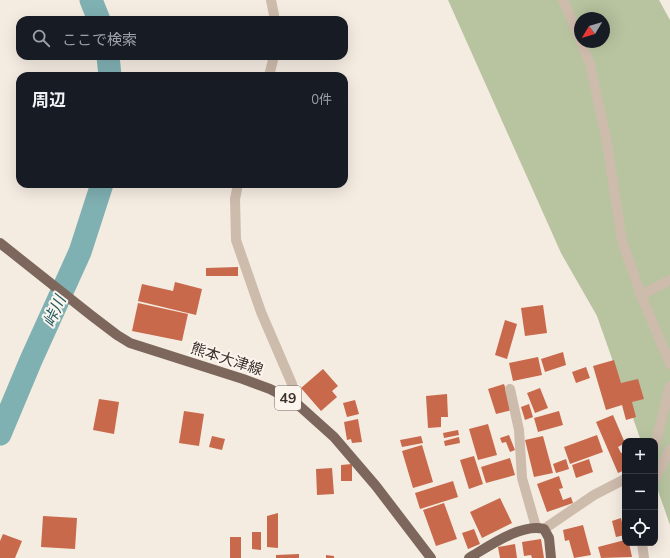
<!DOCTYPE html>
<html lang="ja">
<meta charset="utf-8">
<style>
body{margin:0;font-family:Mulish,"Noto Sans JP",sans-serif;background:#242831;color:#f1f3f6}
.controls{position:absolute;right:12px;bottom:12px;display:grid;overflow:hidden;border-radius:8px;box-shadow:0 4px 16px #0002}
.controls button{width:36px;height:36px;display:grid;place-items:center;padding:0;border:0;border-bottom:1px solid #363941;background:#171b24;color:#f1f3f6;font:20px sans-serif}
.compass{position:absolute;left:574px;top:12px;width:36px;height:36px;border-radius:50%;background:#171b24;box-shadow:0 4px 16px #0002;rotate:232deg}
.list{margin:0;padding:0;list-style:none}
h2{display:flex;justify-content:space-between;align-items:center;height:52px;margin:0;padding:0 16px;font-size:17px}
h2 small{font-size:13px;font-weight:400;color:#9ea1a6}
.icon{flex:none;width:22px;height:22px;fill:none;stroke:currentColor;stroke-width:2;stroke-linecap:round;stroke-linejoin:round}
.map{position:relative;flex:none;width:670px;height:558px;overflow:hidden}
.search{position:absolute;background:#171b24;box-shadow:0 4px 16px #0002;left:16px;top:16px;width:332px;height:44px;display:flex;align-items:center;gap:10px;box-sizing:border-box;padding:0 14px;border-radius:12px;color:#9ea1a6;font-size:15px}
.panel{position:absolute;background:#171b24;box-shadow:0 4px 16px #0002;left:16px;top:72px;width:332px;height:116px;border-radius:12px}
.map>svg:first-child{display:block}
.green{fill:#b8c4a0;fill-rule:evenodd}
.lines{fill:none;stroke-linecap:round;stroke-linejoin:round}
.river{stroke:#7fb0b2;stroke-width:23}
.building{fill:#c8694b}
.minor{stroke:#cdbbac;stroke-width:10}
.major{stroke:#7d675c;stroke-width:10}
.labels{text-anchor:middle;stroke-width:4;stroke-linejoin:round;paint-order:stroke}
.shield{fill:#fbf5ee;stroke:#756b66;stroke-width:1}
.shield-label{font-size:14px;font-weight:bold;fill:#3b302b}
.street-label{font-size:15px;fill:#3b302b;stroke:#fbf5ee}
.water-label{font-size:16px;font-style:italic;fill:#1f5a5e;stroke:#fbf5ee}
</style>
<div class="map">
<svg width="670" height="558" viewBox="0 0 670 558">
<rect width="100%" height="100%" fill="#f4ebe1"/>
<path class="green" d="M448,0h211l11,20v505l-15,-43v-41h-14l-44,-125 -36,-63zM580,18h24v24h-24z"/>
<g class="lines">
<path class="river" d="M91,0l8,20
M108,56l2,20
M0,434l31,-74 49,-108 22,-68"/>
</g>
<path class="building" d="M238,267v9h-32v-8z
M175,282l27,7 -6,26 -58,-14 4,-17 31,7z
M138,303l50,11 -6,27 -50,-10z
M543,305l4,28 -22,3 -4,-28z
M505,320l12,4 -10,35 -12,-4z
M563,352l3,13 -21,7 -4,-13z
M538,357l4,18 -29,6 -4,-18z
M614,360l7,23 17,-4 6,20 -12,3 4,15 -10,3 -4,-15 -16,5 -13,-44z
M586,367l4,11 -14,5 -4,-11z
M323,369l15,17 -6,5 5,6 -16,14 -20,-23z
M504,384l8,26 -16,4 -8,-25z
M540,388l8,20 -13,5 -8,-20z
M447,394l1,23h-7v10l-13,1 -2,-32z
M99,399l20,3 -5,32 -21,-4z
M355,400l4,14 -12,3 -4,-14z
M529,404l4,13 -8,3 -4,-13z
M184,411l20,3 -5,32 -20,-3z
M559,411l4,14 -25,7 -4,-14z
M613,415l12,28 -7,4 3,6 4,-1v18l-7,3 -22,-51z
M358,419l4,23 -10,1 -1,-4 -4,1 -3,-18z
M488,424l9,31 -19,5 -9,-31z
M458,430l1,5 -15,3 -1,-5z
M509,435l6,15 -5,2 -4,-10 -4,1 -2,-5z
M597,435l6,17 -33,12 -6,-17z
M212,436l13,3 -3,11 -13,-3z
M421,436l2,7 -21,4 -2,-7z
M543,436l10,37 -19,4 -9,-37z
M459,437l1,6 -15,3 -1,-5z
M422,445l11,37 -20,6 -11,-37z
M474,456l9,28 -14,5 -9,-29z
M510,458l5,17 -29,8 -5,-16z
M566,459l3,10 -13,4 -3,-9z
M589,459l4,13 -17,6 -4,-13z
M352,464v17h-11v-16z
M332,468l2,26 -17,1 -1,-26z
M559,476l4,12 -4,1 4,11 8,-3 2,6 -26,9 -10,-28z
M453,481l5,16 -38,12 -5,-16z
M500,498l12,25 -30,15 -12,-26z
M444,503l13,36 -21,7 -13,-36z
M278,513v35l-11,-1v-31z
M43,516l34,2 -2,31 -34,-2z
M621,518l4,17 -9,2 -4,-16z
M583,525l8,30 -17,3 -5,-18 -4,1 -2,-11z
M474,529l6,15 -12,5 -6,-16z
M252,532h9v18l-9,-1z
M3,534l19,7 -7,17h-15v-17z
M230,537h11v21h-11z
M541,539l3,19h-12l-1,-3 -7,1 -2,-14z
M625,540v3h4l3,14 -31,1 -3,-11z
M515,544l2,14h-17l-2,-11z
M299,554v4h-23v-3z
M326,555l8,1v2h-8z"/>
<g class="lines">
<path class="minor" d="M271,0l4,20
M563,0l17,39
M581,42l9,22 17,79 15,98 19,54 29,69
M269,76l5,-20
M238,184l-3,15 1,41 25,72 31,72 3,18
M641,295l29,-15
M510,389l9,41 3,48 14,49
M655,446l15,-60
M655,479l15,-30
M544,529l50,-34 31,-16
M642,543l2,15"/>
<path class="major" d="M0,243l92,73 25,19 13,8 113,36 27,10 25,13 39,35 42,49 55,72
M469,558c19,-11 52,-35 75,-29l5,9 2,20"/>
</g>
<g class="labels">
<rect class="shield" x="275" y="386" width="26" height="24" rx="3"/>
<g class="shield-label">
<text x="288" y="403">49</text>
</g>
<g class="street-label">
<text transform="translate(227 359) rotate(18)" y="5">熊本大津線</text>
</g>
<g class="water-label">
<text transform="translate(54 311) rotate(-66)" y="6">峠川</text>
</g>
</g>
</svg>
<div class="controls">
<button>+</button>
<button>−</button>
<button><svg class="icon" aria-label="locate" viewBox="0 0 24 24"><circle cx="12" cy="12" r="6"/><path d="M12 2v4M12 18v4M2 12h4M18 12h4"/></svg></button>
</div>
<svg class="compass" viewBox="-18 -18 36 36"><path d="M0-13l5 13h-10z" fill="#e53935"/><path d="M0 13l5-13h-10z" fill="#9ea1a6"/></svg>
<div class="search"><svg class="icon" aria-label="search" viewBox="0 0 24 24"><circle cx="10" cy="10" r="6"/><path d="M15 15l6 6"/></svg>ここで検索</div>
<section class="panel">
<h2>周辺<small>0件</small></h2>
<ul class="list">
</ul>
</section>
</div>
